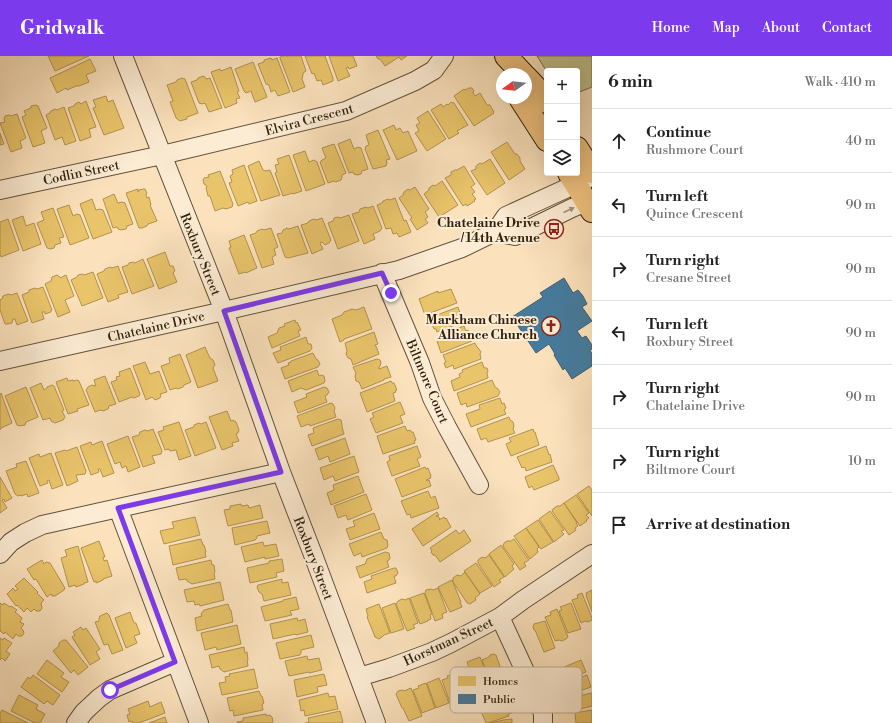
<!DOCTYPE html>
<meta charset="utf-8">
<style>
body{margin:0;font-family:"Libre Bodoni",serif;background:#f2f2f2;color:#202124}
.controls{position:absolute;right:12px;top:12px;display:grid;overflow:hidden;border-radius:4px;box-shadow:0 4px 16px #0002}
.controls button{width:36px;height:36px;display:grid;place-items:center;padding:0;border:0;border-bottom:1px solid #e0e0e0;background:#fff;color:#202124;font:20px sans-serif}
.compass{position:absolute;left:496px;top:12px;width:36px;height:36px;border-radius:50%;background:#fff;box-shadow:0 4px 16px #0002;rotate:255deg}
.stop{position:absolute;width:12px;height:12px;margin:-9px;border:3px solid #7c3aed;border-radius:50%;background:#fff}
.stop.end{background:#7c3aed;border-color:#fff;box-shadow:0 1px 4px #0008}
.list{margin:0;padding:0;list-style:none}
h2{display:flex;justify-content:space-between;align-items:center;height:52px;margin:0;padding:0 16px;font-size:17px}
h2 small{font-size:13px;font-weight:400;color:#757577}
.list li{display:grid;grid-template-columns:26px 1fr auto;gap:12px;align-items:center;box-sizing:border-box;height:64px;padding:0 16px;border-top:1px solid #e0e0e0}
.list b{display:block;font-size:15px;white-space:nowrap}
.list p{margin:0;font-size:13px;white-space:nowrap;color:#757577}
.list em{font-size:13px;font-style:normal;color:#757577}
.icon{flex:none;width:22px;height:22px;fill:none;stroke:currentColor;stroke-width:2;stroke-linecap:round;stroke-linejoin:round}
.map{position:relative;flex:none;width:592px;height:667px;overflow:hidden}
header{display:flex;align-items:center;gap:24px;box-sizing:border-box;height:56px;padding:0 20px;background:#7c3aed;color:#fff}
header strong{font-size:19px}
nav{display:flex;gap:22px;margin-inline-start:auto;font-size:14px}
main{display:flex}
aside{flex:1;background:#fff}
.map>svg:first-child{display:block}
.green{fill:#c1c38f;stroke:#787250}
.homes{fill:#e9c46a;stroke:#b1934f}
.public{fill:#457b9d;stroke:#3e6073}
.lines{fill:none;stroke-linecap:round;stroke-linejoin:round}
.minor-casing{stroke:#62523b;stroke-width:20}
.major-casing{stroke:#2f2210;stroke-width:24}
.minor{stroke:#fcecd4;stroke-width:18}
.major{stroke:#eec17e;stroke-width:22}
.oneway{fill:#a0917c}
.route{stroke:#7c3aed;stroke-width:5}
.labels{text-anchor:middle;stroke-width:4;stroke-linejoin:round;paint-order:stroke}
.street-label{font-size:13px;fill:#2f2210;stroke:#fcecd4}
.poi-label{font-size:13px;font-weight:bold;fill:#2f2210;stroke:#fcecd4;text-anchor:end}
.key{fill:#fcecd4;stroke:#beaf99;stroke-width:1}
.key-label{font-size:11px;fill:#2f2210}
</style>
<header>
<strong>Gridwalk</strong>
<nav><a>Home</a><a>Map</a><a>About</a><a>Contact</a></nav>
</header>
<main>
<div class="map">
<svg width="592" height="667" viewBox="0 0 592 667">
<rect width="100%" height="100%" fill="#fbe2bd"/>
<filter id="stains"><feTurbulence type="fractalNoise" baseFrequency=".005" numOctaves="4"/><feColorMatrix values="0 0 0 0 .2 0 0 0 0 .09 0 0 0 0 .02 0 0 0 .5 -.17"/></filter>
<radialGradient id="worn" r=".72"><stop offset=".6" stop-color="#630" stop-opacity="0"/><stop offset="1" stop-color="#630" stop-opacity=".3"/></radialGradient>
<path class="green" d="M537,0h55v31l-15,6v-22h-30v1z"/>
<path class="homes" d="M48,0h41l-34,15z
M282,0h19l5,15 -3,2v2l-1,4 3,8 -12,5 -13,-34v-1z
M305,0h20l8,22v3l-10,4 -2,-5 -4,1 -3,-8 -2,1z
M329,0h24l4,10 -8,3 -1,-2 -2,1 4,8 -12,5z
M376,0h31l-6,4 -2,-3 -14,9 -5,-7h-2z
M271,2l1,2 5,-2 13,34 -12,4 -3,-6 -4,2 -2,-7 -3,-1 -8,-20 6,-2v-2z
M90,3l6,12 -10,4 3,7 -10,4h-3l-9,4 -1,-2 -9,5 -7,-15z
M253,6l14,35 -12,5 -4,-11 -5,2 -2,-2 -9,-22z
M231,11l8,24 -2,1 3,6 -4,1 1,4 -12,5 -14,-36 9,-3 1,2z
M203,20l2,1 1,2 4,-1 12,30 -13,4 -4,-9 -3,1 -3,-1 -8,-21 6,-2 1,-2z
M182,22l3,1 13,34 -11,4v2l-7,2 -4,-3 -6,-16 3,-1 -6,-16 9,-3 1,-2z
M469,32h3l2,3 -1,2 2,3 5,-3 7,12h3l4,7h-1l1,1 -20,13 -20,-30 10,-7 1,1z
M106,40l2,6 5,-2 11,28 -20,7 -11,-27 3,-1 -3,-7z
M86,45l10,26 -7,2 2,8 -11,4 -12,-33 6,-2 1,-2 4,-2 2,2z
M451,46l3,1 14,22 -11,6 2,2 -10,6 -18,-29 10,-6 2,3 4,-3 1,1z
M36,49l2,1 9,22 -6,3 4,12 -12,4 -11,-30 4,-2 -2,-4 7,-3v-2z
M64,51l12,34 -11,4 -3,-8 -7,3 -9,-25 4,-2 1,-2 4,-2 2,1z
M428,55l18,28 -19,12 -12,-18 4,-2 -3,-6 4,-2 -3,-5z
M17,58l9,24 -6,3 2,7 -11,4 -11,-29 5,-1 -1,-3 1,-3 4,-1 2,1z
M394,69l2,5 4,-2 3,5 5,-2 9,20 -20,9 -14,-30z
M378,74l12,29 -4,1 1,3 -1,3 -13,3 -8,-20 1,-3 3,-1 -3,-10z
M0,77l4,11 -4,1z
M350,83l4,10 4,-2 3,1 7,21 -6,2 -1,3 -4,1 -3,-1 -1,-2 -4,1 -11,-29z
M507,86l8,12h2l3,4v3l5,8 -16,11 -18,-28z
M334,88l12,29 -4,2v2l-1,3 -5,2 -2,-1 -6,2 -8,-21 2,-2 4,-2 -4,-10z
M305,95l4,11 5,-2 3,2 8,22 -19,7 -13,-36z
M289,99l13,36 -9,3v-1l-10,3 -8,-23 2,-1 -2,-7 4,-1 -2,-5z
M490,103l15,24 -18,12 -16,-24 5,-2v-3l4,-3 2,1z
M259,105l4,9 3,1 4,-1 10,25 -19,6 -13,-35z
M244,109l13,36 -8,3 -1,-2 -10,4 -9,-23 3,-1 -2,-6 3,-2 -1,-4z
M464,110l11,18 -4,3 4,5 -3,2 4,5 -2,1 1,1 -8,5 -1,-2 -3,2 -18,-28 6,-3v-3l4,-2h2z
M220,115l13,33 -1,3 -6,2 -3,-1 -8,3 -5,-15h-2l-2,-8 1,-1 -1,-2 -2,-1 -1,-4 1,-2 5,-1 -1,-2z
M442,125l16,24 -19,12 -15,-23 5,-4v-2l4,-3 2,1z
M415,131l14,22 -4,3 3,5 -3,2 3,4 -11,7 -7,-11 2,-1 -13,-20 4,-3 1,-3 4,-3 2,1z
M138,133v3l1,-2 4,-1h2l2,4 -1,2 1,3 2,-1 2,8h-1l7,16 -9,3 -1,2 -5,2h-3l-13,-35z
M114,138l4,9 4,-1 3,1 8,21 -6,2 -1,3 -5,1 -3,-1 -1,-2 -4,1 -10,-29z
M395,142l9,23 2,-1 5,12 -12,5 -2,-4 -4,1 -2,-6 -5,1 -9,-24 5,-2 1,-2 5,-2 2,1z
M92,143l4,11 4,-1 3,1 9,22 -19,7 -13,-35z
M69,149l4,11 4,-2 3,1 9,23 -19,7 -13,-36z
M373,150l9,22 -2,3 -7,3 2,5 -11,5 -12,-30 7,-2 1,-3 6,-2 2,1z
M53,152l11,29 -5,1 2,5 -6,2 -1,3 -4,1 -3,-1 -10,-25 7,-3 -3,-8z
M349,159l10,26 -21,8 -10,-26 5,-2 1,-3 4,-1 2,1z
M23,160l3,10 8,-3 7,21 -18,7 -11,-31z
M322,162l9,22 -2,3 -4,2 -3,-3 -2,1 3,6 -11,5 -11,-29 7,-2 1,-2 5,-2 2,1z
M8,163l11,31 -18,7 -1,-3v-32z
M298,170l10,27 -20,5 -3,-1 -8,-23 5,-1 1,-3 4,-2 2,1z
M271,172l7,19 -4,2 2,6 -4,2 2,7 -12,4 -12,-33 6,-2 1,-2 5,-2 2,1z
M244,179l13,33 -11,5 -1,-1 -6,2 -10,-26 2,-1 -2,-6z
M165,196l5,14h3l2,5 -2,2 4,9 -18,7 -12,-30z
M143,203l11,27 -22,8 -10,-27 6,-2 1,-2 4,-1 2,1z
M118,210l10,26 -10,3 1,3 -11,4 -11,-28 7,-3 1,-2 5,-2 2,1z
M93,216l10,26 -21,8 -11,-26 6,-3 1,-2 4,-1 2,1z
M57,219l3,2v1l6,-3 8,21 -9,4 5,12 -12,5 -13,-33 6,-3 1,-4z
M43,231l9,23h-1v2l-6,2v-2h-3l2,7 -12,4 -10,-28 7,-3v-2l6,-2 2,1z
M451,233l6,14 -32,12 -6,-16 19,-8v2z
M17,237l11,28 -11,4 -2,-6h-2l-1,4 -4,1h-3l-5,-14v-10l2,-1 1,-3 5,-2 3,1z
M364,251l8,22 -28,10v1l-4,2 -8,-23 10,-4 2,-3 8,-3 4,1z
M458,251l5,15 -26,10 -1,-3h-2l-5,-11z
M295,264l1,3 1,-1 4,8 -3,1 2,5 -28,12 -4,-11 9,-4 2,-5 6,-2 -1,-2z
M464,270l2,5 2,-1 4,11 -31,12 -4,-12 5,-1 -2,-5z
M374,276l4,12 -3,1v1h1l3,8 -26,11 -2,-6 -3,-1 -2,-4 1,-3 -2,-8z
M306,281l2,7h3l1,4 -2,3 -32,12 -5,-10 8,-3 -1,-3z
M475,287l2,4 2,2 2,3 -1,2 1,5 -27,10 -1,-4 -7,3 -2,-5 2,-1 -3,-7z
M205,291l5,11 3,2 2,5 -2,3 5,13 -20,7 -12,-33z
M313,297l3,6 2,1 2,4 -2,3 -33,12 -4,-11 8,-3 -1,-2 3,-1v-1z
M180,298l11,28 -7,3 -1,2 -5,2 -2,-1 -6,2 -9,-24 9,-3 -1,-5z
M377,303l3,1 1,3 -1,3 -1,1v2l8,-3 4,11 -7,2v1l-22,9 -3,-7 -3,-1 -1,-5 1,-3 -3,-6z
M145,306l5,12 9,-3 8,21 -7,2 1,1 -1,3 -5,2 -3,-3 -6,3 -13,-34z
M482,306l2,6h3l1,3 -1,2 1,5 -34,13 -3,-10 9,-4 -1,-3 4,-2 -1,-2z
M130,312l10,26 -1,2 -5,2 -2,-1 -13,5 -8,-20 6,-2 -1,-3 4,-1 -1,-4z
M317,314l2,6 2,-1 3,1 1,5 -1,2 -18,7 -5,-2 -9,4 -4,-11z
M105,320l11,28 -7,2 -1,3 -5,2 -3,-1 -5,2 -9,-22 2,-3 4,-2 4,1 -2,-6z
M67,322l1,3 5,-1v1l4,-1 2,1 10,24 -12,4 1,2 -10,3 -12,-32z
M492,324l3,7 3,2 2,3 -2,4 -31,11 -1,-4 -5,2 -4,-12z
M391,325l1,2h2l3,7 -2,1 1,1 -3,1 2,8 -28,11 -7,-19z
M41,327l3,7 3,-2v-1l5,-2 2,1 10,24 -2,1 3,6 -2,3 -8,3 -4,-2 -1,-3 -7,2 -13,-32z
M26,331l12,30 -12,5 -1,3 -5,1 -3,-1 -12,-29z
M324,331l3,1 2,4 -2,3 -2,1 2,6 -29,11 -4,-11 13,-5 -1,-3z
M1,337l11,30 -11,5 -1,2v-36z
M500,342l2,6 2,-1 2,5 -2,2 2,4 -35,13 -5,-13 14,-5 -1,-4z
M400,346l5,12 -5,2 3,7 -27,10 -6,-14 4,-2 -2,-4z
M331,347l2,1 2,4 -1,3 2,6 -26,9 -1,-2 -8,3 -4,-11z
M227,355l4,10 2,-1 3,2 3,8 -1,3 -2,1 3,7 -7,2 1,3 -11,4 -13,-33z
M509,361l1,3 3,2 1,4 -1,3 2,4 -27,9 -2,-4 -5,2 -4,-11z
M338,363l3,1 1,5v2l2,7 -32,12 -4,-11 6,-2 -1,-5z
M179,366l12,34 -12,4 -3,-10 -6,1 -1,-2 -4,1 -7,-18 6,-2 -1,-3z
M206,366l10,26 -21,8 -10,-26 9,-3v-2l5,-2 2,1z
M405,370l2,5 3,-1 1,2h2l3,8 -2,1 1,2 -32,11 -6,-18z
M153,373l9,22 -1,3 -9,2 3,7 -12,4 -11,-30 7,-2 1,-3 5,-2 3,1z
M533,373l1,3h1l4,13 -28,11 -5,-12 5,-2 -2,-4z
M128,380l12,31 -12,5 -2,-6 -4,2 -2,-6 -5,2 -8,-20z
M345,382l5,16 -20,8 -2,-6 -9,4 -4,-11z
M102,385l12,32 -11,4 -3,-8h-2l1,3 -8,3 -11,-29 11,-4 1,3z
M417,390l4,11 -4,2 3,7 -28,10 -5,-14 3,-2 -1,-4z
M546,390l3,9 1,-1 2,8 -26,9 -1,-4 -3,1 -5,-11z
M77,391l9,24 -1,3 -9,1 2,6 -11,5 -12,-33 10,-3 1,1z
M51,397l12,32 -11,4 -3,-9 -2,1 1,2 -8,3 -11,-28 10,-4 1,3z
M354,400l5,16 -24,9 -2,-5 -9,4 -4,-12z
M26,405l13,32 -11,4 -1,-3 -6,2v-1l-3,1 -3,-2 -9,-23 11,-4 -1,-3z
M553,409l6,13v2l-25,10 -2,-4 -3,2 -4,-11z
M425,411l1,2 2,-1 3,8h-1l1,2 -5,2 1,1 2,-1 2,6 -29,11 -7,-18z
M358,420l6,16 -33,13 -4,-12 7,-3 -1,-5z
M0,421l12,21 -7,4 -1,-3 -2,1 5,8 -7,5z
M589,430l3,4v26l-15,-22z
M428,435l3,7 4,-2 4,12 -28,10 -1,-4 -3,1 -6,-14z
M366,438l6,16 -24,10 -2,-5 -8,3 -4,-12z
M576,439l13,18 -3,2 3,3 -3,2 1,1 -7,5 -16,-23z
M564,447l13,20h-1l2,3 -3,2 1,2 -7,5 -17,-24 1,-2 4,-3h3z
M241,448l1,2 6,-1 1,3 11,-3 3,13 -35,8 -4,-16 6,-1v-3z
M550,455l14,19 -3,1 3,3 -10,8 -15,-23z
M437,456l2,3 -3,1 1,1 1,-1 2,3 -1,1 5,-3 1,2 1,-1 5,9 -28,19 -11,-17z
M374,457l6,16 -30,11 -4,-11 9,-3 -2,-5z
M195,461l5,18 -36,9 -4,-13 14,-3 -2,-6z
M538,464l15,22 -12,7 -15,-21z
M267,465l3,12 -13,3v2l-2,2 -20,5 -3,-17z
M526,472l13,19 -2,2 1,3 -8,7 -16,-23z
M456,474l3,4 5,-4 7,11 -31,21 -5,-7h-2l-2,-3 1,-1 -2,-3z
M381,476l3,7 3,1 1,5 -1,3 -25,9 -1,-4 -7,3 -5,-12z
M201,483l2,6h1l2,7h-1l1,5 -33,8 -4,-19z
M514,483l15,21 -5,3 2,3 -6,4 -17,-24 1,-3 3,-2h4z
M99,485l6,16h-2l1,4 3,-1 5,16 -9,3v1l-7,3v-2l-2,1 -13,-34z
M263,486l1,4 12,-2 3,12 -14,3v-2l-20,5 -4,-15z
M501,489l13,19 -2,2 2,3 -9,8 -16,-23z
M78,490l10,36 -4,1v1l-8,3 -1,-2 -6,2 -8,-29 6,-2 -2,-6z
M385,496l4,1 1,5 -1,2 -2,1 2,6 -29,11 -4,-11 9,-3 2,-5z
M489,499l15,22 -5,3 2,2 -7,5 -16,-24v-3l4,-3 3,1z
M282,503l2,12 -8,2 1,4 -27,6 -3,-15 22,-5v-2z
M42,504l2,4 2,-2 4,1 15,25 -1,2 -9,6h-3l-1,-2 -4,3 -11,-18 -2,1 -7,-11z
M211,504l1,5h2l1,7 -1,1 1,6 -23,5 -5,-3 -1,-2 -7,1 -3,-12z
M476,507l16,23 -12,7 -16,-22z
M394,512h2l2,5 -2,3h-2l2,7 -29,10 -3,-11 8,-3 -1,-3z
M465,516l15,22 -5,4 1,2 -6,4 -2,-1h-1l-14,-21v-4l4,-3 4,1z
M24,522l14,14 -1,1 7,7 -3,3 1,5 -2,3h-4l-2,-2 -3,3 -4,-4 -3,4 -7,-7 -1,1 -9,-12 6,-6 2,3 3,-2 -3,-3z
M282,523v4l6,-1 3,13 -27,6 -2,-7 -3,-2 -2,-5 1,-2z
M452,524l9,22h-1l2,5 -12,5 -12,-25z
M220,526l4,18 -24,6 -1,-2 -4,1 -1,-4 -7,1 -3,-12z
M438,532l9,24 -5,2 1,4 -8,3 -10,-28 1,-3 5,-1 2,1z
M592,534v22l-6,-17h1l-1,-2z
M424,537l8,21 -2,1 1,4 -3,1v1l-8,3 -10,-26z
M582,537l10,25v2l-4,2 -3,-1 -4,2 -9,-23 6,-2 -1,-3z
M296,541l3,12 -9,2 2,4 -27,6 -4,-14 22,-6v-1z
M409,542l9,25 -5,2 2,3 -8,3 -11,-27 2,-3 4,-2 3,1z
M0,547l3,2 1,-2 6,4 1,-1 6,4 -2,2 7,6 -2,4 4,2 -3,4 2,2 1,3 -2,3h-4l-2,-2 -3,5 -8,-7 -1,2 -4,-3z
M395,547l9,26 -13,4 -9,-25z
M571,547l10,26 -13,4 -9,-22 3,-1 -2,-3z
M228,548l2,6h1l2,12 -36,9 -2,-13 7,-2 -1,-2 3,-4z
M379,548l11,29 -6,2 -2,2 -3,2 -4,-2 -8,-20 1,-1 -2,-7z
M557,553l11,28 -2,2 -4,2 -3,-1 -4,1 -10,-24 6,-2 -1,-3z
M130,556l4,11h2l4,11 -6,2 3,7 -11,5 -11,-30z
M107,557l2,2 14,35 -11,4 -4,-10 -4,1 -9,-23 4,-1v-2l1,-3z
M297,562l1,3 7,-2 3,13 -12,3 -1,-1 -22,5 -3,-15z
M545,565l10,27 -11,4 -9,-22h-1l-1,-3 1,-3z
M237,569l4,19 -24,6 -1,-3 -11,3 -4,-17z
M81,571l2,3 3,-2 14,21 -4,3 4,7 -10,6 -18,-28 3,-2 -2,-3z
M311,579l3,12 -13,3v3l-1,2 -20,4 -4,-16z
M0,582l3,2 1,-2 8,5 -6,8 4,3 -5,7 -3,-3 -2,2z
M63,584h3l22,27 -10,8 -4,-5 -3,3 -18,-22 6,-5v-3z
M244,591l1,6 2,-1 1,8h-1l1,6 -24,6 -4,-3 -1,-3 -7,2 -3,-13z
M493,598l3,1 5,14 1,-1 5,15 -14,5 -11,-28 7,-3 1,-2z
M307,600l1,4 11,-2 3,12 -13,3v-1l-20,4 -4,-15z
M480,601l11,28 -1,3 -5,1 -3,-1 -5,1 -10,-27z
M47,604l17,13 -3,4 8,5 -7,10 -25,-18z
M581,604l5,12 -24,10 -3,-6 5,-2 -2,-6z
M254,613l4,19 -36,7 -3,-12 7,-1 -1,-5 5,-1 -1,-2z
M324,618l3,11 -10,2 1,5 -21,5 -3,-17z
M454,618l9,24 -13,5 -8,-23 6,-2 -1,-2z
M33,619l27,20 -7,10 -6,-4 -3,3 -23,-17 7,-10 2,2z
M587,619l4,12 -23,8 -4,-11z
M439,622l10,25 -13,5 -9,-25z
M426,627l9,25 -13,5 -9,-23 6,-2 -1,-2z
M411,632l11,28 -13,5 -6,-13h-1l-6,-14 2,-3 4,-1 2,1z
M259,635l2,5h1l2,7 -2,1 1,6 -29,6 -1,-6 -3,1 -3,-13z
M328,637l1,4 6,-1 3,13 -33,7 -1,-6 -3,1 -2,-11z
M592,637v13l-20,5 -2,-11 4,-1v-2z
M19,639l19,10 -2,4 9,5 -5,9h-5l-24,-12z
M148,645l2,6 11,-5 4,11 -26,10h-6l-1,-2 -3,1 -2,-7 3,-1 -2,-5z
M508,645l4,12 -4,1 1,2 -21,7h-2l-5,-12z
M2,654l26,13h-28v-10z
M592,654v13h-16l-1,-10z
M340,655l3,11 -3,1h-35l4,-1 -1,-4z
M266,658v2l4,-1 2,2 1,4 -1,2h-35v-1l6,-1v-3z
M165,661l2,6h-18z
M512,663v4h-22l13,-3z"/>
<path class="public" d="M564,222l9,15 5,-3 5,6 4,8 -5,3 10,14 -15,10 5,7 4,-2 6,9v4l-2,1 2,4v12l-20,13 -7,-11 -2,2 -9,-15 1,-1 -6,-10 -13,9 -24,-36 31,-20 -3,-4z"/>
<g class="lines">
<g class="minor-casing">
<path id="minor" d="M123,0l101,255 57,161 31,80 64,171
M0,134l162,-35 184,-44 69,-30 19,-11 10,-14
M495,176l20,4 57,-28 20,-8
M382,217l38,90 12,35 15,29 32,58
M0,305l224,-50 175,-41 63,-22 33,-16 11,-16 81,-37
M118,452l81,215
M0,498l11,-12 14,-9 17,-8 239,-53
M500,561l29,63 6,11 8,23v9
M359,621l30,-9 43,-16 19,-9 49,-26 23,-17 69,-46
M76,667l8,-11 15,-14 11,-8 65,-28"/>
</g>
<g class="major-casing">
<path id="major" d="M506,0l17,18
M526,21l16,17 5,8
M520,42l27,42
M577,92l15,24
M569,117l23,38"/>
</g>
<use href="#minor" class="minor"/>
<use href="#major" class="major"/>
</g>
<defs><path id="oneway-solid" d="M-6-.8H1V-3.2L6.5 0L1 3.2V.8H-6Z"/></defs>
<use class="oneway" href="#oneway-solid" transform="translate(569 154) rotate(-25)"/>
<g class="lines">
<path class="route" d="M110,634l65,-28 -57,-154 163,-36 -57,-161 158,-38 9,20"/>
</g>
<defs>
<g id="bus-ring" transform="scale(1)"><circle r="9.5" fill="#fcecd4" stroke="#8f2418" stroke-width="1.5"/><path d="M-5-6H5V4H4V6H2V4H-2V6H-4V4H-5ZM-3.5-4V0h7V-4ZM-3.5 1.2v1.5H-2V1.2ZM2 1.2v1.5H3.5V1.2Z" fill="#8f2418"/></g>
<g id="church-ring" transform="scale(1)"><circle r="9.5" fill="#fcecd4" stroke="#8f2418" stroke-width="1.5"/><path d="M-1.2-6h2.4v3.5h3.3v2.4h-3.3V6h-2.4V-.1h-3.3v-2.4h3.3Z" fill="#8f2418"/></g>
</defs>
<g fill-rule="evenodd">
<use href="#bus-ring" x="554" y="173"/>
<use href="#church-ring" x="551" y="270"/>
</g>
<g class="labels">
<g class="street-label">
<text transform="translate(309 63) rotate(-15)" y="5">Elvira Crescent</text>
<text transform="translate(81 116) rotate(-12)" y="5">Codlin Street</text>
<text transform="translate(201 198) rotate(68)" y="5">Roxbury Street</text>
<text transform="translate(156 270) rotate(-13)" y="5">Chatelaine Drive</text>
<text transform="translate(428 325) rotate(67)" y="5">Biltmore Court</text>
<text transform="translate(314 502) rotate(69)" y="5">Roxbury Street</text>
<text transform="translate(448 585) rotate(-25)" y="5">Horstman Street</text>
</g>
<g class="poi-label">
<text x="540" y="171">Chatelaine Drive<tspan x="540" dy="15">/ 14th Avenue</tspan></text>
<text x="537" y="268">Markham Chinese<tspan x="537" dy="15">Alliance Church</tspan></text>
</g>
</g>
<rect x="450" y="611" width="132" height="46" rx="6" class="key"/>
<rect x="458" y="620" width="18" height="10" fill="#e9c46a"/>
<rect x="458" y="638" width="18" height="10" fill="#457b9d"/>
<g class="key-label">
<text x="483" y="629">Homes</text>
<text x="483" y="647">Public</text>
</g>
<rect width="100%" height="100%" filter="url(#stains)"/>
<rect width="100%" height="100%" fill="url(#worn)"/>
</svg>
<div class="controls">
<button>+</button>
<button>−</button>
<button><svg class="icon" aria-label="layers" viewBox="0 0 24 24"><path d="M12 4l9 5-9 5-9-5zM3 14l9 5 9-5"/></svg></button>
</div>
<svg class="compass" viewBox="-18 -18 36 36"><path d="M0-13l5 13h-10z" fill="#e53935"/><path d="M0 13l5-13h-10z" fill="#757577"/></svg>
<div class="stop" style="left:110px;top:634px"></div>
<div class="stop end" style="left:391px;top:237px"></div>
</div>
<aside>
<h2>6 min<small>Walk · 410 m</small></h2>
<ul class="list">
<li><svg class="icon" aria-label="ahead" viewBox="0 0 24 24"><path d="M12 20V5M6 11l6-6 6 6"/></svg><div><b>Continue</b><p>Rushmore Court</p></div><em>40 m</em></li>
<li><svg class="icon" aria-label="left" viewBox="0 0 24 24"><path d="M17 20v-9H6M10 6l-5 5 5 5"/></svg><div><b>Turn left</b><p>Quince Crescent</p></div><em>90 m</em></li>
<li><svg class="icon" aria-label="right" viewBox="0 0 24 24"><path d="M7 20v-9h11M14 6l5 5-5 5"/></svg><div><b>Turn right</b><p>Cresane Street</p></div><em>90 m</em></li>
<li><svg class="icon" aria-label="left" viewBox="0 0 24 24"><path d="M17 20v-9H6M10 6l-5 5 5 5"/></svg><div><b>Turn left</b><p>Roxbury Street</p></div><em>90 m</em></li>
<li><svg class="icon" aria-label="right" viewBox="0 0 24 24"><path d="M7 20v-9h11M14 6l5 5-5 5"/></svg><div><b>Turn right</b><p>Chatelaine Drive</p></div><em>90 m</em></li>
<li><svg class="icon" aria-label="right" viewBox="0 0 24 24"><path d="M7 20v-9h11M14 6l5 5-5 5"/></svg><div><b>Turn right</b><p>Biltmore Court</p></div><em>10 m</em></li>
<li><svg class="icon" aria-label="arrive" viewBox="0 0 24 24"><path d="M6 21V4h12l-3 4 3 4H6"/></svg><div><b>Arrive at destination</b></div></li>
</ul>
</aside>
</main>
